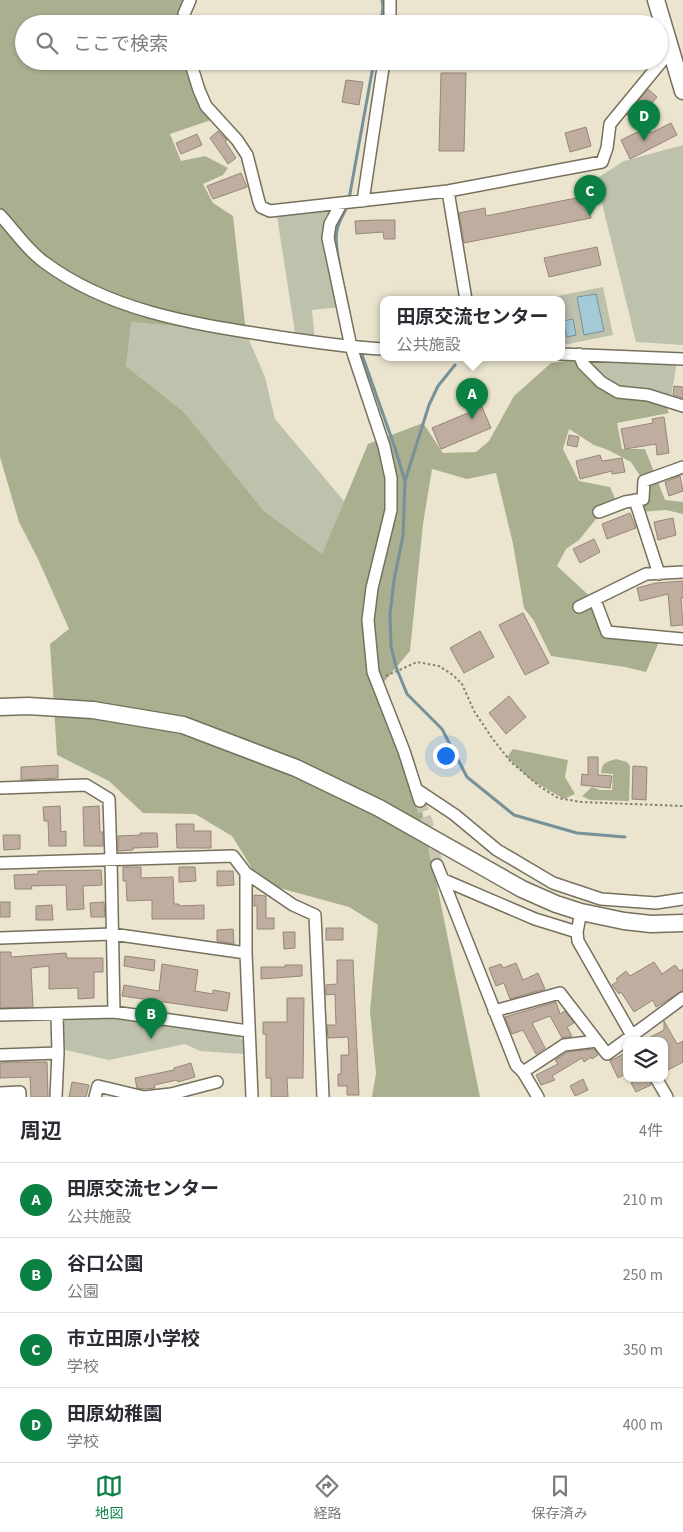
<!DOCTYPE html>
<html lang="ja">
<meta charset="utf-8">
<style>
body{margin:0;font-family:"Source Sans 3","Noto Sans JP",sans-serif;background:#f7f7f7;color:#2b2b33}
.controls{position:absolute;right:15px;bottom:15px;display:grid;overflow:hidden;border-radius:10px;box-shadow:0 1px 4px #0004}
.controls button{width:45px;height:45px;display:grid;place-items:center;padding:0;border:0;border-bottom:1px solid #e1e1e2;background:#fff;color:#2b2b33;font:25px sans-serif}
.you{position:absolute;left:445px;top:755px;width:18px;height:18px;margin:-12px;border:4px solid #fff;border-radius:50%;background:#1a73e8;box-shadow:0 0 0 8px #1a73e833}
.badge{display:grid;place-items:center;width:32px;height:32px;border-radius:50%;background:#0b8043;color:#fff;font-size:16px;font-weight:700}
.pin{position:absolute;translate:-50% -41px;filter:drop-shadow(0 1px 2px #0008)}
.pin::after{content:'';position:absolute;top:26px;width:18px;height:15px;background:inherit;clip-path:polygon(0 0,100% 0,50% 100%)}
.popup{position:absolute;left:380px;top:296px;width:185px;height:65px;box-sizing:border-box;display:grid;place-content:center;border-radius:10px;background:#fff;filter:drop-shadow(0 1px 4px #0005);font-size:16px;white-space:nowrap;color:#7c7c81}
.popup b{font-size:19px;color:#2b2b33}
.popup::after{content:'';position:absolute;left:50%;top:100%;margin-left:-10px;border:10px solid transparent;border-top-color:#fff}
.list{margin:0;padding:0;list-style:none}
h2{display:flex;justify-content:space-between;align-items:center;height:65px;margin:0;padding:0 20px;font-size:21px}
h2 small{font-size:16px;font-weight:400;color:#7c7c81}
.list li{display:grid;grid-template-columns:32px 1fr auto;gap:15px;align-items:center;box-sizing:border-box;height:75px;padding:0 20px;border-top:1px solid #e1e1e2}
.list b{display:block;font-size:19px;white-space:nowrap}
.list p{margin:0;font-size:16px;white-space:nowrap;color:#7c7c81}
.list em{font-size:16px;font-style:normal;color:#7c7c81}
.icon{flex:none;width:28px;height:28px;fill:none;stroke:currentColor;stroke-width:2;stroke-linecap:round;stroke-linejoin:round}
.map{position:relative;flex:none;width:683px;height:1097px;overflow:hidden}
.search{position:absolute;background:#fff;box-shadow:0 1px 4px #0004;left:15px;right:15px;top:15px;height:55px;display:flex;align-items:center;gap:12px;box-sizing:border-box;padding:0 18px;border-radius:28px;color:#7c7c81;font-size:19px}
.sheet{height:365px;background:#fff}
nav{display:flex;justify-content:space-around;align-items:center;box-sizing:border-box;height:70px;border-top:1px solid #e1e1e2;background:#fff;font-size:14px;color:#7c7c81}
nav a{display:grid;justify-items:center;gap:2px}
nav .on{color:#0b8043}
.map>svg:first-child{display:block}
.green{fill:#bec2ad}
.forest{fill:#aaaf90}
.water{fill:#a4cad8;stroke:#779199}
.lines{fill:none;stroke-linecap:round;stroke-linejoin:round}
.stream{stroke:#779199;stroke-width:3}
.building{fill:#bfae9f;stroke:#968677}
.street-tunnel{stroke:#cac4b2;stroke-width:11;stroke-dasharray:11 5.5;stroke-linecap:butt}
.street-casing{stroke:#76705d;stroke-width:14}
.secondary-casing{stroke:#76705d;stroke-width:19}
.path{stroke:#848072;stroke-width:2;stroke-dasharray:2.5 2.5;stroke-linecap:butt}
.street{stroke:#fff;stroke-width:11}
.secondary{stroke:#fff;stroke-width:16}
</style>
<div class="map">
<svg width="683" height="1097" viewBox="0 0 683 1097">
<rect width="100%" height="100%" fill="#ebe5d0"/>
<path class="green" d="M683,145v200l-47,-3 -40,-163 28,-18z
M339,208l-10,25 13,74 -30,3 3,32 -19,-3 -20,-129z
M603,287l10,48 -50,10 -2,-10v-35h-8l-1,-3z
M130,322l116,11 19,44 10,42 69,82 -22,54 -58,-44 -80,-99 -58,-46z
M589,361l88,1 -7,41 -62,-17z
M115,1018l123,18 6,5v13l-44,-3 -15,-7 -76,16 -48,-11v-29z"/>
<path class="forest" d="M0,0h191l-4,24h-163v37h168l25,57 -47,16 11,27 24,-5 23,12 -5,7 -20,9 10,19 20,13 13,117 -115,-11 -5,44 58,46 80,99 58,43 46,-110 55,-21 20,30 33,-1 13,-11 25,-45 37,-33 23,-3 41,31 50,10 4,12 -52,10 5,26h23l20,51 18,2v12l-17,-4 -25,2 3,-30 -13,-20 -23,-12 -14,-5 -25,-16 -6,20 16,32 31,6 8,18 -18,9 -21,26 -13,9 -9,17 39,36 11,30 52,10 -13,30 -21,-5 -74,-11 -17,-35 -10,-13 -11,-64 -17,-71 -29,6 -35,-10 -9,55 -13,127 -32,38 42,112 60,296h-108l4,-24 -6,-62 8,-86 -29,-18 -88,-24 -29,-47 -37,-22 -52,-1 -34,-32 -52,-26 -7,-111 19,-15 -31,-70 -19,-37 -19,-65z
M513,749l55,11 -3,17 10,17 -11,5 -33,-19 -24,-23z
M616,759l11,3 3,4 -1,35 -39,-1 -8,-4 10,-9 8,3h12l1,-16 -12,-1c1,-11 5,-11 15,-14z"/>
<path class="water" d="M596,294l8,37 -20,4 -7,-38z
M573,319l3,16 -9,2 -4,-16z"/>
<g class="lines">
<path class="stream" d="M381,24l2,-18 -1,-6
M349,199l25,-138
M348,205c-4,8 -9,16 -11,25 -4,17 9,64 12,82
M360,349l35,99 10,33
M455,365l-17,21 -9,19 -24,76 -2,55 -9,44 -4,34 1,32 5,21 11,27 35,35 25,48 47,38 63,18 48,4"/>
</g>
<path class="building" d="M441,73h25l-2,78h-25z
M346,80l17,2 -4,23 -17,-3z
M648,89l9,8 -15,18 9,18 20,-10 6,12 -47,24 -9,-19 23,-11 -17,-14z
M586,127l5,19 -21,6 -5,-19z
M218,131l9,9 -2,1 11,17 -8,6 -18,-26z
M197,134l5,11 -21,9 -5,-11z
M241,173l6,14 -34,12 -6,-13z
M586,196l5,22 -127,25 -5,-30 26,-5 1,8z
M378,220h17v19h-11l-1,-7 -27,2 -1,-13z
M597,247l4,18 -52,12 -5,-19z
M674,386l9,1v11l-10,-3z
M482,407l9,21 -50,21 -9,-21z
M664,417l5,36 -12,2 -1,-11 -31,5 -4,-20 32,-6 -1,-4z
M569,435l10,2 -2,10 -10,-2z
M600,455l2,6 20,-3 3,14 -13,2v-3l-32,8 -4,-18z
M680,476l3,15 -14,5 -4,-14z
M630,513l6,15 -29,11 -5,-15z
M673,518l3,17 -18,5 -4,-18z
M594,539l6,13 -20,11 -7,-14z
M683,581v17h-2l2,27 -12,1 -3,-32 -28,7 -3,-13 19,-5z
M523,613l26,50 -24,12 -26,-50z
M480,631l14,26 -30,16 -14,-25z
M509,696l17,21 -20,17 -17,-21z
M588,757h10v18l14,1 -2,12 -29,-3 1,-11 6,1z
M58,765v13l-37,2v-13z
M633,766l14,1 -1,33 -14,-1z
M60,806l1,26 5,-1v15h-17l-1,-25h-4l-1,-14z
M99,806l1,26h3v14h-19l-1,-39z
M176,824h18v7h17v17h-34z
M140,833h17l1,14 -25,1v2l-15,1v-15l23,-1z
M3,835h17v14l-16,1z
M123,867h18v11l32,-1 1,27h5v2l25,-1v14h-52v-19l-25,1 -1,-20h-3z
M179,867h16l1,14 -17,1z
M101,870l1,15 -19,1 1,23 -17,1 -1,-25 -35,1 1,3h-17l-1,-14 24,-1v-3z
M217,871h16l1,14 -17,1z
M254,895l12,1v22h8v11h-17v-23h-3z
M0,902h10v15h-10z
M104,902l1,15h-14l-1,-14z
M52,905l1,15h-17v-14z
M326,928h17v12h-17z
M233,929l1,15 -17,-3v-11z
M283,932h12v16l-11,1z
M0,952h11v5l55,-4 1,5h36v14h-9v26l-16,1v-11l-29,1v-23l-18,2 2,39 -33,1z
M125,956l30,4 -1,11 -30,-5z
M337,960h16l6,135h-12v-9h-9v-12h3v-19h8l-1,-18 -20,1 -1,-13h9l-1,-31 -9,1v-10l11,-1z
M654,962l8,12 13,-9 5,6 3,-2v22l-27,16 -3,-7 -19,12 -13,-20 -2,2 -7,-9 6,-4 -2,-2 10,-8 4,5z
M516,963l7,17 15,-7 7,16 -35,10 -6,-16 -8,3 -7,-18 12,-4 2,4z
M162,964l36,6 -3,21 18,3v-4l17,3 -3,18 -105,-15 2,-11 35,6z
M285,965h17v11l-41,3v-12h24z
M287,998h17l-1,80h-16l1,19h-17v-19h-5v-44h-3v-12h24z
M556,1002l4,12 5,-3 9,12 -7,4 5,9 -10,2 -12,-22 -18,7 13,25 -9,6 -13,-24 -11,4 -7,-17z
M664,1021l13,23 6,-3v21l-15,8 -4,-8v-21h-21l21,-11z
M594,1049l4,6 -6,4 -1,-2 -7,5 -2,-4 -30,18 3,4 -14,5 -5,-10 22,-11 -3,-4 12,-8z
M627,1052v21l-9,5 -8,-17z
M13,1062h34l1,35h-17l-1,-20 -30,1v-15z
M191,1063l4,14 -17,5 -1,-2 -23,5 1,3 -11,1 -7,-1 -2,-10 39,-8v-2z
M642,1078h6l3,7 -15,7 -5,-9z
M583,1079l5,11 -13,6 -5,-10z
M72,1082l17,3 -3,12h-17z"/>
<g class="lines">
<path class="street-tunnel" d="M420,801l10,29 7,35"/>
<g class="street-casing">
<path id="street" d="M185,24l-1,-10 6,-14
M390,24v-24
M190,61l9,29 7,16 31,34 10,15 12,47 2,5 9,4 178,-20 154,-29 5,-14 3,-24 61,-74
M448,191l18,109
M363,201l21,-140
M341,204l-11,20 -2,14 23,109 33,99 7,32v32l-19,78 -4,32 5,52 31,79 16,50
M0,215c14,15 27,35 44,47 64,48 145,61 222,73 39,6 78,12 117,14
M561,354l122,5
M579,354l4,10 18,18 17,10 30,3 35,11
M635,500l24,74
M599,512l26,-10 18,-3 1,-18 39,-14
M595,600l12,32 76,7
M579,607l67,-33 37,-2
M0,788l86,-3 23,14 2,60 3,153
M416,789l39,26 42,35 56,33 48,16 55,4 27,-4
M0,863l233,-7 13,17 47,32 22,10 8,182
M437,865l79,200 7,7 15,25
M246,873v80l6,144
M444,880l91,39 42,13
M581,912l-4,20 1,9 57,100
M0,938l112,-4 134,19
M494,1011l66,-18 47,61 76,-56
M0,1015l114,-3 134,19
M0,1055l58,-2
M523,1072l41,-27 33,-4
M656,1078l11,19
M0,1093l20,-1v5
M56,1097l2,-44 -1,-39
M95,1097l3,-11 46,11 27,-3 46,-12"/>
</g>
<g class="secondary-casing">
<path id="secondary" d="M656,0l27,91
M0,707l28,-1 65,4 90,15 113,43 83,40 143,81 34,15 25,8 43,9 27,3 32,-1"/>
</g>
<path class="path" d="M386,676l31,-14 22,4 14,9 9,9 12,27 18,27 19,24 28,24 19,12 23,4 102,4"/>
<use href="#street" class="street"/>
<use href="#secondary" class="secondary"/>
</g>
</svg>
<div class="controls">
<button><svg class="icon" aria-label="layers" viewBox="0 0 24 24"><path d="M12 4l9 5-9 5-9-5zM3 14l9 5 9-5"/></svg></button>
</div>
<div class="you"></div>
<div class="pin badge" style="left:472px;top:419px">A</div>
<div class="popup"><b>田原交流センター</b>公共施設</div>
<div class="pin badge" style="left:151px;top:1039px">B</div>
<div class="pin badge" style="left:590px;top:216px">C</div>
<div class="pin badge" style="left:644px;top:141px">D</div>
<div class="search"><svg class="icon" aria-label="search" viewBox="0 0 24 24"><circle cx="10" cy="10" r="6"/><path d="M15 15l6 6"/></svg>ここで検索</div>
</div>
<section class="sheet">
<h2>周辺<small>4件</small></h2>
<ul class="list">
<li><span class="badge">A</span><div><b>田原交流センター</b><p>公共施設</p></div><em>210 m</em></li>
<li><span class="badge">B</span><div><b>谷口公園</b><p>公園</p></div><em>250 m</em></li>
<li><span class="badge">C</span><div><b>市立田原小学校</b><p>学校</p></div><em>350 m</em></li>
<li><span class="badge">D</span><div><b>田原幼稚園</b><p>学校</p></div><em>400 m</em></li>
</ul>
</section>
<nav>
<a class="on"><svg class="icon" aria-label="map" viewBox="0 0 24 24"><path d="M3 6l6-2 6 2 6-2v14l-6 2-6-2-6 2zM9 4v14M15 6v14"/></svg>地図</a>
<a><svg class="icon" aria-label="directions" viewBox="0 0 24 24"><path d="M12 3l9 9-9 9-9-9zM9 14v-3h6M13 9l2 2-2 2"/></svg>経路</a>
<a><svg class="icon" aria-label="saved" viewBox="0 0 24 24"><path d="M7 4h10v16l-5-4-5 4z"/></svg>保存済み</a>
</nav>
